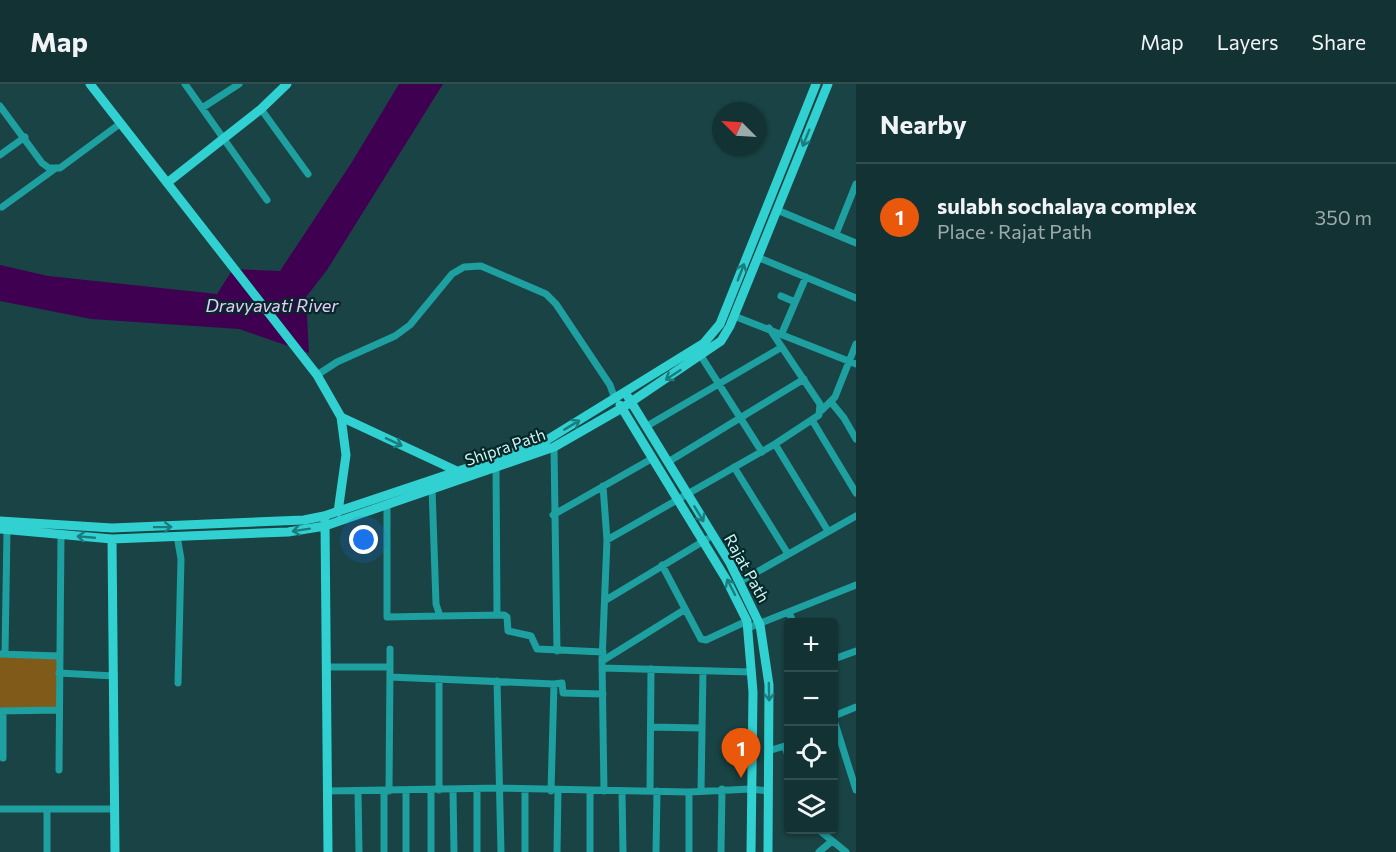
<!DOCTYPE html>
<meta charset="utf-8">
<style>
body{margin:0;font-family:Commissioner,sans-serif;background:#203e3f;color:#f1f3f6}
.controls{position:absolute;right:18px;bottom:18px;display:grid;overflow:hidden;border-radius:6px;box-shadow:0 2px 4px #0004}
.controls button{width:54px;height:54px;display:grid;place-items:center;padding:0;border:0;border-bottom:2px solid #324d4e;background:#133233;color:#f1f3f6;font:30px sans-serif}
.compass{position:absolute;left:712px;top:18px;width:54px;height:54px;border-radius:50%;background:#133233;box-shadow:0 2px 4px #0004;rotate:294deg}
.you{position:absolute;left:364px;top:456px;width:21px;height:21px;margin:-15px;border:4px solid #fff;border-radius:50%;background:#1a73e8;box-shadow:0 0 0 9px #1a73e833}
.badge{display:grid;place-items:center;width:39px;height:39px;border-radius:50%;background:#ea580c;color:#fff;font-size:20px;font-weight:700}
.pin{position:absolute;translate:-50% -50px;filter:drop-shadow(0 2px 3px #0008)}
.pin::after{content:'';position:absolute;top:32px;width:21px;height:18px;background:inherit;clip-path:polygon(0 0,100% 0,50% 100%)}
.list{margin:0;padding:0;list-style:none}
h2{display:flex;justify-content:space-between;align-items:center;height:78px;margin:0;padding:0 24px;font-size:26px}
h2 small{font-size:20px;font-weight:400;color:#9daaac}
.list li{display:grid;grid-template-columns:39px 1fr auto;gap:18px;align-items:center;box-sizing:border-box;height:108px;padding:0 24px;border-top:2px solid #324d4e}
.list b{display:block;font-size:22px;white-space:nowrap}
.list p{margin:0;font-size:20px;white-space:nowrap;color:#9daaac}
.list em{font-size:20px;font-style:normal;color:#9daaac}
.icon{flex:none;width:33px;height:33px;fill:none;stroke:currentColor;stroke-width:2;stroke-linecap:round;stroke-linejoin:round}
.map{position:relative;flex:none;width:856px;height:768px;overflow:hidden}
header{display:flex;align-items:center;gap:36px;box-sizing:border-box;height:84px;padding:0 30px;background:#133233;border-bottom:2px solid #324d4e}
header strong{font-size:28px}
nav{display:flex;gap:33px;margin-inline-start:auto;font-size:21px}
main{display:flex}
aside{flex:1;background:#133233}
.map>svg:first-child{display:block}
.green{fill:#805a19}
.water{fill:#3f0052}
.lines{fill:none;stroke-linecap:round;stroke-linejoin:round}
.street{stroke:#1e9fa0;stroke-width:7}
.secondary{stroke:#31d1d2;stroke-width:9}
.oneway{stroke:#1b7c7e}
.labels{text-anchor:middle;stroke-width:4.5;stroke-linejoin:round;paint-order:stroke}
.street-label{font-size:16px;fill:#cff5f4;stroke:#052829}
.water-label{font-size:18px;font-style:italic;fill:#edc8fc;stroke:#052829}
</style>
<header>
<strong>Map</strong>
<nav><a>Map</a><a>Layers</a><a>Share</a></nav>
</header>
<main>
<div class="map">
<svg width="856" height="768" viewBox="0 0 856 768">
<rect width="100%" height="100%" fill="#194344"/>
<path class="green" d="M0,571l59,1v54l-59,1z"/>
<path class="water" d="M399,0h44l-116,186 -21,27 3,56 -70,-24 -148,-10 -91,-18v-36l48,11 169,18 16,-25 47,2 72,-109z"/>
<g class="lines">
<path class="street" d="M185,0l82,116
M0,22l42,57 7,5h11l61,-45
M202,24l37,-24
M261,25l47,65
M0,71l25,-18
M2,123l54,-39
M777,126l79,33
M836,150l20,-50
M757,173l99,41
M781,212l14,6
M734,232l122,48
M782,249l24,-56
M701,272l61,96
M317,291l20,-13 58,-26 15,-11 42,-51 12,-7 17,-1 65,28 10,10 54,81 5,14
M831,318l13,16 12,21
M822,326l13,-13 21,-53
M812,336l44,73
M647,342l135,-79
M775,360l53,87
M554,363l3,204
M668,378l136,-83
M496,382l1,148
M734,383l54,87
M603,402l4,54 -5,121 2,130
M432,404l4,116 4,12 64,-1 3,2 1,14 23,5 6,13 66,3
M387,420v113l53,-1
M553,431l100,-57
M177,452l4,23 -3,124
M607,456l168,-96 44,-29 1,-11 -51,-76
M662,481l39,74 5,1 41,-19
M741,497l115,-65
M606,516l101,-61
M789,528l4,10
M748,544l108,-43
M0,570l59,2
M5,570l2,-124
M834,575l22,-8
M602,577l82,-51
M326,583h64l-1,124
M390,583v-18
M602,584l150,4
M59,589l55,3
M390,593l164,7 -3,107
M497,597l4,171
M554,600l8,-1 1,10 40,1
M0,627l59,-1
M834,632l22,-9
M834,636l22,70
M651,643l51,1
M785,662l3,10
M768,667l20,-6
M3,674v-47
M59,686l2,-236
M439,706v-111
M650,706l1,-121
M328,707l172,-3 189,4 62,-3 18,2
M406,707v61
M453,707l1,61
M701,707l2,-120
M358,708l1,60
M622,708l1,60
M689,708v60
M0,725h115
M819,746l27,22
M47,768v-43
M384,768v-61
M431,768v-62
M477,768v-62
M525,768v-62
M557,768l1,-61
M590,768v-61
M656,768l1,-61
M721,768l1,-63
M819,768l13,-11"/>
<path class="secondary" d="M90,0l227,291 24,42 5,38 -8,57
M167,99l94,-74 26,-25
M628,313l102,166 30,62 9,60 -1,167
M620,321l106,174 21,42 6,71 -2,160
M341,333l116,54
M0,437l112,7 192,-8 20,-4 218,-73 162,-100 16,-19 96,-240
M325,437l3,331
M0,445l112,10 176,-7 37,-6 229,-79 68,-39 99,-67 9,-15 98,-242
M112,455l3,313"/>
</g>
<defs><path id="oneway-shaft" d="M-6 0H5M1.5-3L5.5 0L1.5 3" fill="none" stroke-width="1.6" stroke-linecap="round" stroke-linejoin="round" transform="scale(1.5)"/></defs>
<g class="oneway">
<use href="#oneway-shaft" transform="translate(806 54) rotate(112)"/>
<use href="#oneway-shaft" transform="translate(741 188) rotate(-69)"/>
<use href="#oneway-shaft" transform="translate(673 291) rotate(147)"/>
<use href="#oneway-shaft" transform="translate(572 341) rotate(-31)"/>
<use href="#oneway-shaft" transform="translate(394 358) rotate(25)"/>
<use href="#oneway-shaft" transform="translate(699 430) rotate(59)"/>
<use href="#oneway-shaft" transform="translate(163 443) rotate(-1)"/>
<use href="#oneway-shaft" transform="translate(301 446) rotate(171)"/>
<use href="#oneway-shaft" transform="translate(86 453) rotate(-175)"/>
<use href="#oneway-shaft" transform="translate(731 503) rotate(-117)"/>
<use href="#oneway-shaft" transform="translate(769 608) rotate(89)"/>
</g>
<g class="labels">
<g class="street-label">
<text transform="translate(505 363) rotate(-19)" y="6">Shipra Path</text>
<text transform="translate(747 484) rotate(61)" y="6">Rajat Path</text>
</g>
<g class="water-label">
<text x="272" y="228">Dravyavati River</text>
</g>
</g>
</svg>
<div class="controls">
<button>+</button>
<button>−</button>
<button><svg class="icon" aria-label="locate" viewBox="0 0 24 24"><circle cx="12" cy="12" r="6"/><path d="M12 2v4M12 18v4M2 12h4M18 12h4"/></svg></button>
<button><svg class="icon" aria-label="layers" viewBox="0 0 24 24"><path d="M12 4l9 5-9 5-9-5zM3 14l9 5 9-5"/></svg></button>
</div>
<svg class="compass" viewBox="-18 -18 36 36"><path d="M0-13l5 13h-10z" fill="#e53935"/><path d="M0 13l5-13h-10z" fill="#9daaac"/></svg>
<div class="you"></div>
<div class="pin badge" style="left:741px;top:694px">1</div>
</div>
<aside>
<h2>Nearby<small></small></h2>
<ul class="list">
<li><span class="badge">1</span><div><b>sulabh sochalaya complex</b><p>Place · Rajat Path</p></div><em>350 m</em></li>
</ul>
</aside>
</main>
